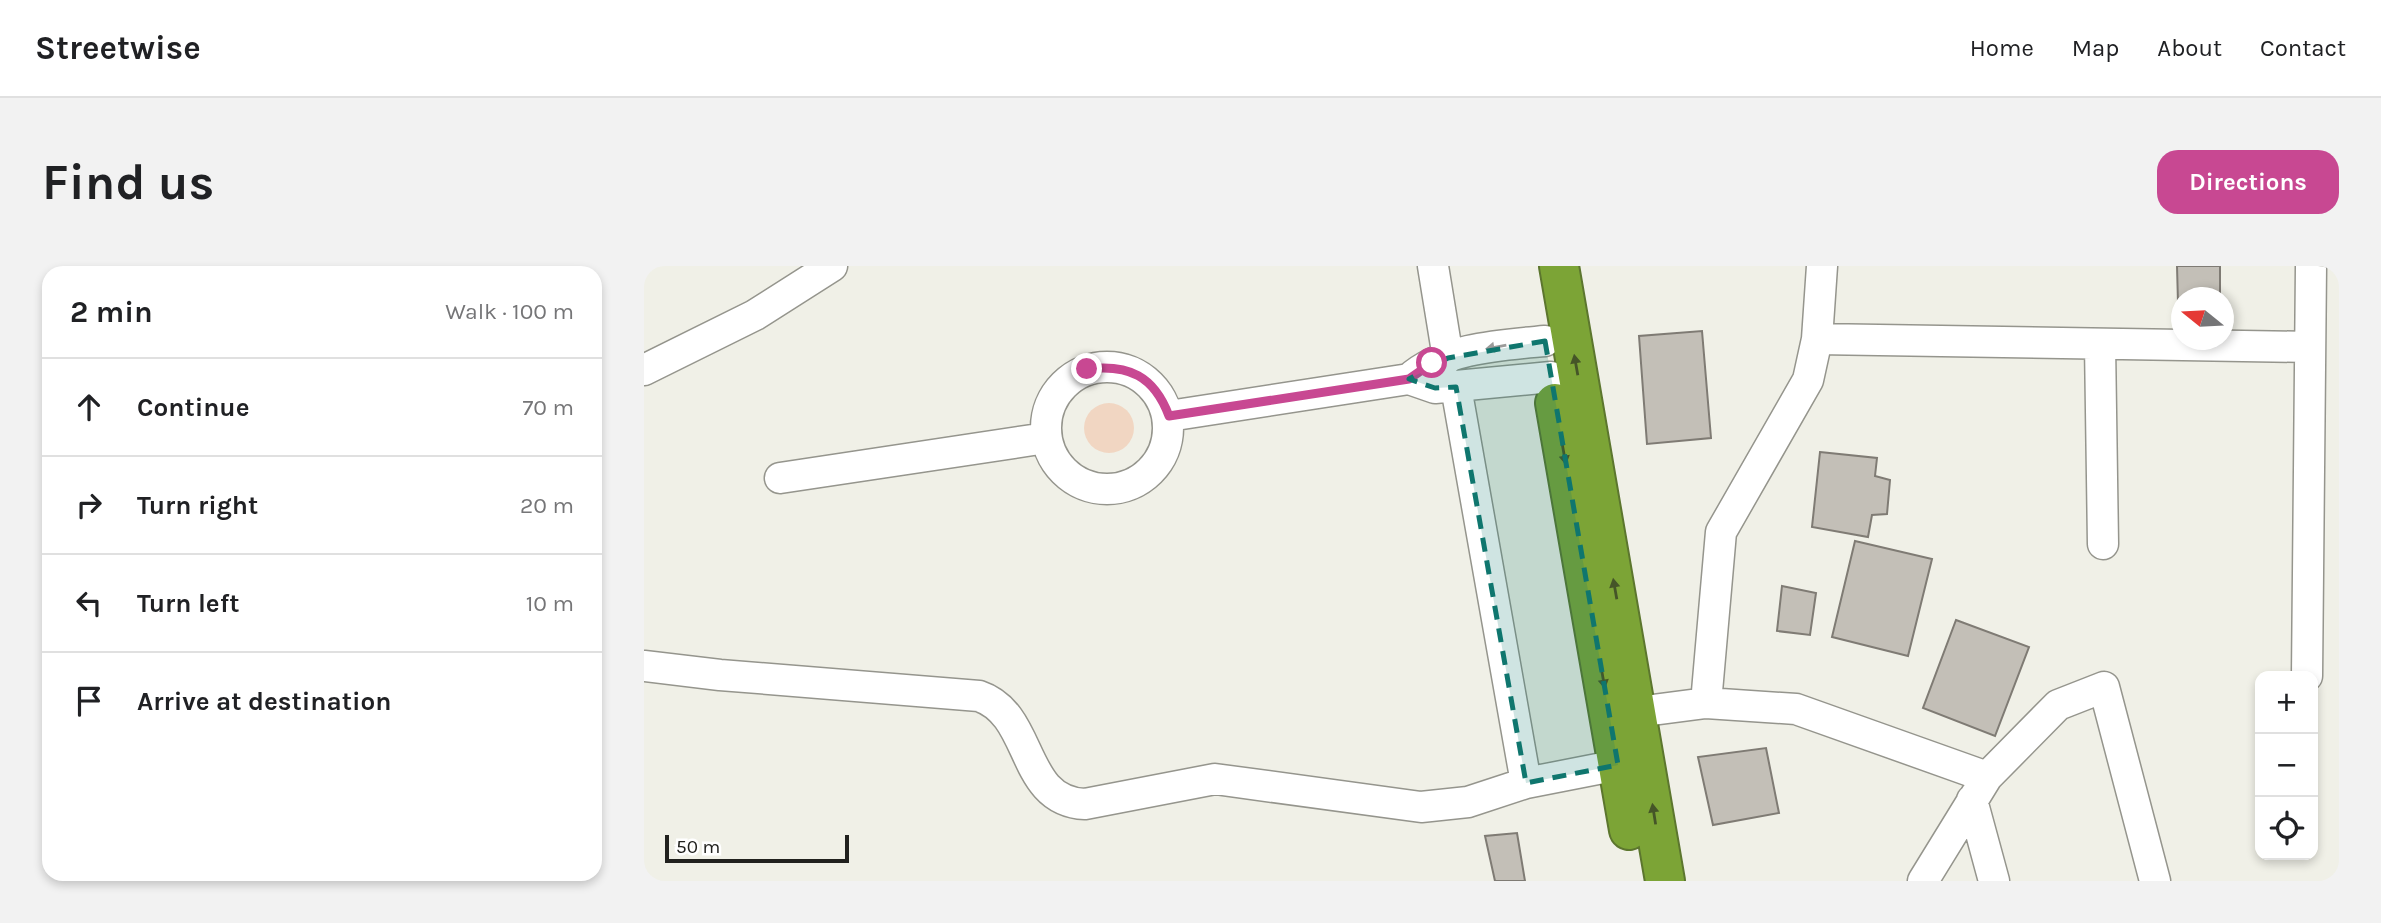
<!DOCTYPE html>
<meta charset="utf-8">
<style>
body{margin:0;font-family:Karla,sans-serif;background:#f2f2f2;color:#202124}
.controls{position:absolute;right:21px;bottom:21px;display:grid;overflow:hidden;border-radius:14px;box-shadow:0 4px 10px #0003}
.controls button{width:63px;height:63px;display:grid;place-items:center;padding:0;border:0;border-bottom:2px solid #e0e0e0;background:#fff;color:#202124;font:35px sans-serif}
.compass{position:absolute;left:1527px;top:21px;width:63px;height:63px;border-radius:50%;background:#fff;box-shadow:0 4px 10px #0003;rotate:288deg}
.scale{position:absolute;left:21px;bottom:18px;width:184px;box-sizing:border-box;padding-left:7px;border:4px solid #21211e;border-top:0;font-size:19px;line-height:24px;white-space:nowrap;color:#21211e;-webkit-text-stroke:5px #fff;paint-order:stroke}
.stop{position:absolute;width:21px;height:21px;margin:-16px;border:5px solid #c84892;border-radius:50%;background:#fff}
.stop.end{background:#c84892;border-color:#fff;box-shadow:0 2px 7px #0008}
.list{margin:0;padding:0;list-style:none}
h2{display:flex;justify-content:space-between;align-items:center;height:91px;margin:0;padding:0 28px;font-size:30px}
h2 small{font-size:23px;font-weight:400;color:#757577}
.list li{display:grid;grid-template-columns:46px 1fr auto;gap:21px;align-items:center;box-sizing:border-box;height:98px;padding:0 28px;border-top:2px solid #e0e0e0}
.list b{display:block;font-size:26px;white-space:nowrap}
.list em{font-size:23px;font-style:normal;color:#757577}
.icon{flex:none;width:38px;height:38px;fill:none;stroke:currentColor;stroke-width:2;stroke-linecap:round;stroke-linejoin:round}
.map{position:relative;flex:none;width:1695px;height:615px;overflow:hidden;border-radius:21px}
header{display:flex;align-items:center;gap:42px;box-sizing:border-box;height:98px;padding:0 35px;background:#fff;border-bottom:2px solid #e0e0e0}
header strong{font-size:33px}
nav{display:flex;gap:38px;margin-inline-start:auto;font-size:24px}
.intro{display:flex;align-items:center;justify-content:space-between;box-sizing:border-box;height:168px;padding:0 42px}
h1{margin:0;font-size:49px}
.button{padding:18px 32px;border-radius:21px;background:#c84892;color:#fff;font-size:24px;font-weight:700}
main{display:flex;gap:42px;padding:0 42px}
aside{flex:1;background:#fff;border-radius:21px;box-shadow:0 4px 10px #0003}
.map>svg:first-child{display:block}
.green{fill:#f1d6c2}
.building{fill:#c3bfb7;stroke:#7f7b74;stroke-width:2}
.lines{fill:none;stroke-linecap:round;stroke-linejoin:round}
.minor-casing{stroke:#95958d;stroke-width:33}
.highway-casing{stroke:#5c762e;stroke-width:42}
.minor{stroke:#fff;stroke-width:30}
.highway{stroke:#7ca436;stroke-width:38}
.oneway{fill:#9b9b9a}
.oneway2{fill:#455528}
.route{stroke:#c84892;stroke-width:9}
.marked{fill:#0f766e;fill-opacity:0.2;stroke:#0f766e;stroke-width:5;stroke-dasharray:14 9;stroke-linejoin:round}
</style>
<header>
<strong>Streetwise</strong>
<nav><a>Home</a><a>Map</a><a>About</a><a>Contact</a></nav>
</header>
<div class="intro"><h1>Find us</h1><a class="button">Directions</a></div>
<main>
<aside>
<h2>2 min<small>Walk · 100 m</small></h2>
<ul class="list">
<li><svg class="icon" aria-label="ahead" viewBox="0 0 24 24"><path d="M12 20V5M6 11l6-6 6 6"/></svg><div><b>Continue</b></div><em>70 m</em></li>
<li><svg class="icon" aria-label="right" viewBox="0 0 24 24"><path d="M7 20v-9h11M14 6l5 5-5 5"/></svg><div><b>Turn right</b></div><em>20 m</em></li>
<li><svg class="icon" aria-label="left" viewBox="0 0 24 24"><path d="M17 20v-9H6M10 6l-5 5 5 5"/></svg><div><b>Turn left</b></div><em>10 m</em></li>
<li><svg class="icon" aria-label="arrive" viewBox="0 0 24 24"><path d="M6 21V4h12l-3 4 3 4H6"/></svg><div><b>Arrive at destination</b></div></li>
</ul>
</aside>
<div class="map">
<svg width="1695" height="615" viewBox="0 0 1695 615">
<rect width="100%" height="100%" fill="#f0f0e7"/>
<path class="green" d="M440 162a25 25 0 1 1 50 0a25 25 0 1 1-50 0Z"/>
<path class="building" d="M1533,0h43v32h-38v4l-4,1z
M1058,65l9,107 -64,6 -8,-108z
M1176,186l57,6 -2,18 15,4 -3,34 -15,1 -4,22 -56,-10z
M1211,275l77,18 -24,97 -76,-19z
M1138,320l34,7 -6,42 -33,-4z
M1312,354l73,27 -34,89 -72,-28z
M1122,482l13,65 -66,12 -15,-68z
M873,567l8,48h-30l-10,-45z"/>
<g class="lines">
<g class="minor-casing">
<path id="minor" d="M789,0l15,92
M1173,73l493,8
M1456,78l3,200
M402 162a61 61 0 1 1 122 0a61 61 0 1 1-122 0Z
M0,104l111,-55 77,-49
M765,113l26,9 116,-11
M525,150l240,-37c34,-31 92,-34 136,-38
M136,212l266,-40
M0,400l76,9 259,21c56,19 40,105 106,108l130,-25 206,28 47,-5 58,-19 -70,-396
M1663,410l4,-410
M1062,437l15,-171 87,-152 9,-41 5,-73
M993,446l69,-9 90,6 191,68
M882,517l92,-18
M1328,534l22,81
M1279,615l64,-104 71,-72 46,-18 51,194"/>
</g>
<g class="highway-casing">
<path id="highway" d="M915,0l106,615
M911,137l74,427"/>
</g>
<use href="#minor" class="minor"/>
<use href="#highway" class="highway"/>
</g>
<defs><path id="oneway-solid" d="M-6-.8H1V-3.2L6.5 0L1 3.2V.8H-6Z" transform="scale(1.75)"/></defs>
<use class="oneway" href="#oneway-solid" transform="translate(852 81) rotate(170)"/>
<g class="oneway2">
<use href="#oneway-solid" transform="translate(932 99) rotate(-100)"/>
<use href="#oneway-solid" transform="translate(920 188) rotate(80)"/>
<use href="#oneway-solid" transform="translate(971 323) rotate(-100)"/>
<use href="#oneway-solid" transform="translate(959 412) rotate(80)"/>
<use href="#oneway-solid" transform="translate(1010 548) rotate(-99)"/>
</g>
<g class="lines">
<path class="route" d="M443,103c42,-5 67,7 82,47l240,-37 23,-16"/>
</g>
<path class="marked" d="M901,75l73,424 -92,18 -70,-396 -21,1 -26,-9 39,-21z"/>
</svg>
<div class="controls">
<button>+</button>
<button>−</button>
<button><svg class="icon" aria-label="locate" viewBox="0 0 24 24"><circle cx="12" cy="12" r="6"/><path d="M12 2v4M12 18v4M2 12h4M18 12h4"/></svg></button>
</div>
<svg class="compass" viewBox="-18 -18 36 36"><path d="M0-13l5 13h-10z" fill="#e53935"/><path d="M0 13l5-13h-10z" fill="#757577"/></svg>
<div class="scale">50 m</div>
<div class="stop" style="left:788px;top:97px"></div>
<div class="stop end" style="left:443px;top:103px"></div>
</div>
</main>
